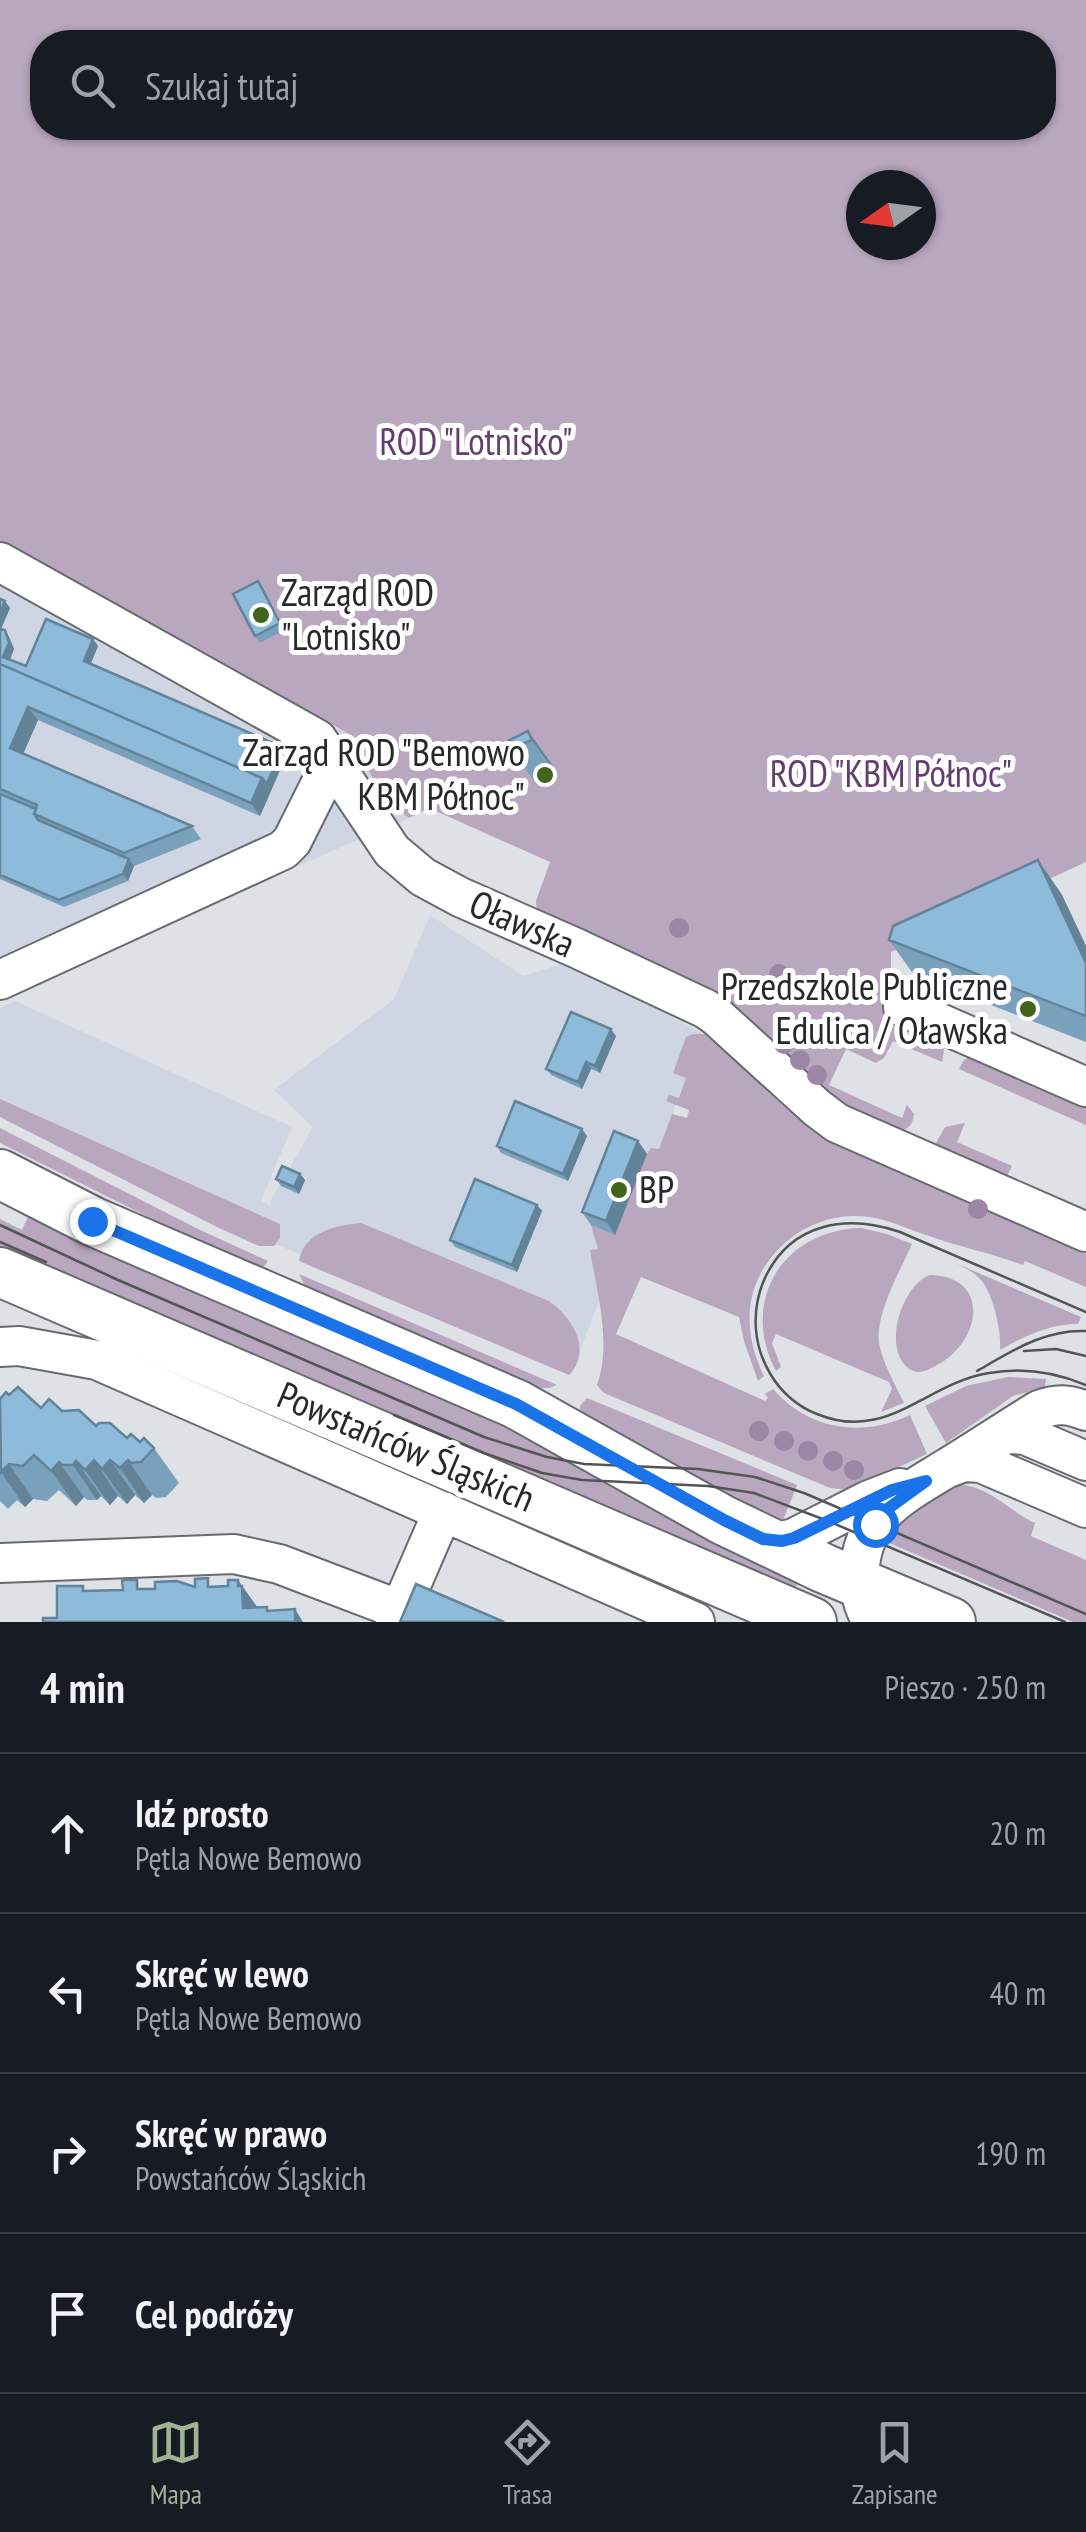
<!DOCTYPE html>
<html lang="pl">
<meta charset="utf-8">
<style>
body{margin:0;font-family:"PT Sans Narrow",sans-serif;background:#20242c;color:#f1f3f6}
.compass{position:absolute;left:846px;top:170px;width:90px;height:90px;border-radius:50%;background:#171b24;box-shadow:0 2px 8px #0004;rotate:256deg}
.stop{position:absolute;width:30px;height:30px;margin:-22px;border:8px solid #1a73e8;border-radius:50%;background:#fff}
.stop.end{background:#1a73e8;border-color:#fff;box-shadow:0 2px 10px #0008}
.list{margin:0;padding:0;list-style:none}
h2{display:flex;justify-content:space-between;align-items:center;height:130px;margin:0;padding:0 40px;font-size:42px}
h2 small{font-size:32px;font-weight:400;color:#9ea1a6}
.list li{display:grid;grid-template-columns:65px 1fr auto;gap:30px;align-items:center;box-sizing:border-box;height:160px;padding:0 40px;border-top:2px solid #363941}
.list b{display:block;font-size:38px;white-space:nowrap}
.list p{margin:0;font-size:32px;white-space:nowrap;color:#9ea1a6}
.list em{font-size:32px;font-style:normal;color:#9ea1a6}
.icon{flex:none;width:55px;height:55px;fill:none;stroke:currentColor;stroke-width:2;stroke-linecap:round;stroke-linejoin:round}
.map{position:relative;flex:none;width:1086px;height:1622px;overflow:hidden}
.search{position:absolute;background:#171b24;box-shadow:0 2px 8px #0004;left:30px;right:30px;top:30px;height:110px;display:flex;align-items:center;gap:25px;box-sizing:border-box;padding:0 35px;border-radius:40px;color:#9ea1a6;font-size:38px}
.sheet{height:770px;background:#171b24}
nav{display:flex;justify-content:space-around;align-items:center;box-sizing:border-box;height:140px;border-top:2px solid #363941;background:#171b24;font-size:28px;color:#9ea1a6}
nav a{display:grid;justify-items:center;gap:5px}
nav .on{color:#a1b393}
.map>svg:first-child{display:block}
.built{fill:#cfd5e2}
.green{fill:#b9a6bf;fill-rule:evenodd}
.lines{fill:none;stroke-linecap:round;stroke-linejoin:round}
.minor-casing{stroke:#686a6f;stroke-width:42}
.major-casing{stroke:#686a6f;stroke-width:52}
.minor{stroke:#fff;stroke-width:38}
.major{stroke:#fff;stroke-width:48}
.tram{stroke:#535457;stroke-width:2.5}
.tree{fill:#9b86a5}
.wall{fill:#7aa1bb}
.shaded-wall{fill:#638398}
.building{fill:#8ebbd9;stroke:#638398;stroke-width:2.5}
.route{stroke:#1a73e8;stroke-width:12}
.poi-dot{fill:#40641b;stroke:#fff;stroke-width:4}
.labels{text-anchor:middle;stroke-width:10;stroke-linejoin:round;paint-order:stroke}
.park-label{font-size:38px;fill:#643c70;stroke:#fff}
.poi-label{font-size:38px;fill:#27282a;stroke:#fff;text-anchor:start}
.street-label{font-size:38px;fill:#27282a;stroke:#fff}
</style>
<div class="map">
<svg width="1086" height="1622" viewBox="0 0 1086 1622">
<rect width="100%" height="100%" fill="#dee1e6"/>
<path class="built" d="M0,540l354,196 26,58 29,24 -381,164 -28,14z
M430,915l93,61 45,-14 136,72 -130,331 -304,-123 -270,-142v-92l15,-7 277,126 -31,73 9,6 1,-6 42,-73 -39,-37 120,-91z"/>
<path class="green" d="M0,0h1086v862l-195,90v62l51,27 2,10 -2,11 -49,-21 -9,17 -8,5 -30,-14 -17,36 73,33 5,-13 7,9c-2,19 -16,18 -31,17l-345,-212 -2,-18 14,-39 -121,-54 -20,10 -29,-24 -27,-58 -353,-196zM42,42h1002v86h-1002zM861,185h60v60h-60z
M693,1034h11c44,33 81,82 129,109l253,111v33l-61,-26 -2,4c-29,-11 -59,-17 -88,-27 -17,-5 -34,-13 -51,-18 -49,-14 -99,9 -123,53 -18,33 -13,71 3,103l-6,5 -14,-40 -5,-24 -98,-40 -25,57 149,67 3,-3 -3,-4 8,-5c36,41 88,49 137,26l17,39 -78,36 -19,-2 -226,-95 -7,-8c15,-42 0,-92 -7,-135l8,-1 -7,-24 24,9 32,-80 4,-6 8,1 13,-35 15,4 2,-8 -23,-9 3,-6 10,3 7,-20 -13,-5 13,-36z
M973,1054l113,42v29l-127,-56 5,-9z
M0,1099l280,125v14l-6,8h-15l-42,-19 -217,-110z
M965,1123l-8,19 55,24 -6,12 -69,-27 -1,-8 9,-16z
M0,1128l200,102 68,31 -6,8h-9l-253,-126z
M28,1217l545,235 228,122 -9,22 -792,-340v-37l22,11z
M361,1223l188,78c23,16 44,49 20,74l-270,-114c5,-29 37,-36 62,-38z
M861,1228l26,6 25,10c-12,27 -37,70 -33,99 4,21 16,41 25,60l-23,9 11,-23 -3,-7 -113,-48 -4,9 9,24 -5,4c-37,-70 7,-141 85,-143z
M955,1263l126,54 -3,7c-29,0 -53,12 -78,26 2,-18 -8,-62 -22,-73 -6,-6 -15,-10 -23,-14z
M299,1274l258,111 -8,3h-18l-225,-100z
M930,1275c63,2 50,68 7,90 -9,5 -19,11 -29,3 -26,-21 -6,-83 22,-93z
M1008,1377l38,2 -1,8 -32,9 -67,47 -21,-37 41,-20z
M587,1398l210,87 -17,43 -197,-113 -3,-3v-6z
M960,1485c29,1 49,26 75,38l-4,13 55,24v62h-13l-193,-83 9,-16 62,-37z"/>
<g class="lines">
<g class="minor-casing">
<path id="minor" d="M0,562l317,177 75,112 31,26 37,20 116,51 130,61 10,7 101,92 20,15 249,109
M0,980l283,-130 9,-9 40,-80
M903,1007l183,80
M0,1347l19,-1 78,14 598,262
M994,1439l15,-5 16,1 61,26
M948,1468l16,-6 17,1 105,45
M763,1539l19,2 12,-3 75,-38 31,-12
M0,1563l234,-9 45,10 121,46
M395,1622l48,-111
M872,1622c-20,-33 -16,-79 11,-109 17,-18 43,-32 64,-45 31,-19 61,-39 92,-58 18,-7 30,-6 47,1"/>
</g>
<g class="major-casing">
<path id="major" d="M0,1174l92,47 424,183 207,116 100,48 128,54
M0,1272l812,350"/>
</g>
<use href="#minor" class="minor"/>
<use href="#major" class="major"/>
<path class="tram" d="M0,1225l118,55 366,157 63,20 37,7 114,5 57,8 49,16 282,121
M0,1242l46,20
M1086,1312l-186,-80c-53,-18 -110,-10 -136,48 -13,31 -11,66 7,95 10,17 27,32 46,39 70,29 109,-31 172,-41 33,-6 66,-1 97,12
M1024,1351l32,-2 30,7
M977,1371c35,-20 68,-42 109,-40
M394,1415l90,38 58,20 40,7 126,6 46,7 74,28 237,101"/>
</g>
<g class="tree">
<circle cx="679" cy="928" r="10"/>
<circle cx="779" cy="974" r="10"/>
<circle cx="784" cy="1044" r="10"/>
<circle cx="800" cy="1060" r="10"/>
<circle cx="817" cy="1075" r="10"/>
<circle cx="978" cy="1209" r="10"/>
<circle cx="759" cy="1431" r="10"/>
<circle cx="784" cy="1441" r="10"/>
<circle cx="808" cy="1451" r="10"/>
<circle cx="833" cy="1461" r="10"/>
<circle cx="854" cy="1470" r="10"/>
</g>
<path class="wall" d="M258,581l26,49 -24,13 -5,-7z
M0,599l10,9 -9,21 4,1 4,7 5,12 -4,10 16,7 72,-20 -8,18 192,83 5,7 -27,62 -222,-96 -15,34 169,72 9,13 -67,27 -6,15 -64,26 -64,-28z
M528,731l25,35 4,9 -21,9 -25,-35z
M1038,860l24,35 24,51v96l-172,-67 -25,-35z
M616,1036l-16,37 -9,-4 -9,20 -31,-14 -5,-6z
M587,1136l-19,45 -67,-28 -4,-7z
M638,1141l9,13 -32,81 -24,-10 -9,-13z
M300,1174l5,6 -6,14 -18,-8 -5,-7z
M537,1205l5,6 -25,61 -62,-25 -5,-7z
M9,1395l32,13 21,3 92,37 25,35 -13,14 -10,1 -4,-3 -8,8 -9,-8 -8,9 -9,-8 -8,9 -9,-9 -4,4h-10l-3,-3 -8,9 -17,-16 -12,11 -14,-2 -8,8 -8,-7 -9,9 -8,-8v-102z"/>
<path class="shaded-wall" d="M5,601l5,7 -10,23v-18z
M5,630l4,7 5,12 -6,15 -5,-7z
M93,639l5,7 -9,22 -5,-7z
M28,707l10,13 -18,41 -10,-13z
M528,731l25,35 4,9 -25,-35z
M282,747l5,7 -16,37 -4,-7z
M262,778l9,13 -11,25 -9,-13z
M129,859l5,7 -6,15 -5,-7z
M1038,860l24,35 24,51v17z
M611,1029l5,7 -16,37 -5,-7z
M586,1062l5,7 -9,20 -4,-7z
M582,1129l5,7 -19,45 -5,-7z
M638,1141l9,13 -32,81 -9,-14z
M300,1174l5,6 -6,14 -5,-7z
M537,1205l5,6 -25,61 -5,-7z
M94,1460l24,36 -8,9 -25,-35z
M110,1460l25,35 -8,9 -25,-35z
M128,1460l24,35 -8,8 -24,-35z
M76,1461l25,35 -4,4 -24,-35z
M59,1462l25,35 -8,9 -25,-35z
M9,1464l24,35 -8,8 -24,-35z
M238,1580l22,31 -17,-3z
M295,1609l8,13h-8z"/>
<path class="building" d="M258,581l22,42 -25,13 -22,-42z
M0,599l5,2 -5,12z
M46,619l47,20 -9,22 198,86 -15,37 -5,-6 -262,-114v-35l5,1 4,13 -6,14 23,9z
M0,664l262,114 -11,25 -223,-96 -18,41 182,78 -68,27 -90,-39 3,-9 -37,-16z
M528,731l4,9 -21,9 -3,-8z
M0,794l36,15 -2,5 4,6 91,39 -6,15 -64,26 -59,-25z
M1038,860l48,103v53l-197,-76 4,-14z
M571,1012l40,17 -16,37 -9,-4 -8,20 -32,-13z
M515,1101l67,28 -19,45 -66,-28z
M614,1131l24,10 -32,80 -24,-9z
M282,1166l18,8 -6,13 -18,-8z
M475,1179l62,26 -25,60 -62,-25z
M18,1387l23,21 8,-9 13,12 17,-1 17,16 3,-3h11l17,15 4,-4 9,8 4,-4 10,10 -13,14 -10,1 -3,-3 -8,8 -10,-8 -8,9 -8,-9 -9,10 -9,-9 -3,4h-11l-3,-3 -8,9 -17,-16 -11,11 -14,-2 -8,8 -1,-73 6,-7 3,3z
M208,1578v9l20,-1v-6h10v6h4l1,22 24,-1v4l28,-2v13h-252v-4h14v-32h26v5l40,-1 -1,-10h15v9h18v-7l22,-1 18,6v-8z
M416,1584l88,38h-104z"/>
<g class="lines">
<path class="route" d="M92,1221l424,183 208,116 39,19 19,2 12,-3 98,-48 34,-9 -40,29 -11,14"/>
</g>
<g class="poi-dot">
<circle cx="261" cy="615" r="10"/>
<circle cx="545" cy="775" r="10"/>
<circle cx="1028" cy="1009" r="10"/>
<circle cx="619" cy="1190" r="10"/>
</g>
<g class="labels">
<g class="park-label">
<text x="476" y="455">ROD "Lotnisko"</text>
<text x="891" y="787">ROD "KBM Północ"</text>
</g>
<g class="poi-label">
<text x="281" y="606">Zarząd ROD<tspan x="281" dy="44">"Lotnisko"</tspan></text>
<text x="525" y="766" text-anchor="end">Zarząd ROD "Bemowo<tspan x="525" dy="44">KBM Północ"</tspan></text>
<text x="1008" y="1000" text-anchor="end">Przedszkole Publiczne<tspan x="1008" dy="44">Edulica / Oławska</tspan></text>
<text x="639" y="1203">BP</text>
</g>
<g class="street-label">
<text transform="translate(522 924) rotate(24)" y="13">Oławska</text>
<text transform="translate(406 1447) rotate(23)" y="13">Powstańców Śląskich</text>
</g>
</g>
</svg>
<svg class="compass" viewBox="-18 -18 36 36"><path d="M0-13l5 13h-10z" fill="#e53935"/><path d="M0 13l5-13h-10z" fill="#9ea1a6"/></svg>
<div class="stop" style="left:875px;top:1524px"></div>
<div class="stop end" style="left:92px;top:1221px"></div>
<div class="search"><svg class="icon" aria-label="search" viewBox="0 0 24 24"><circle cx="10" cy="10" r="6"/><path d="M15 15l6 6"/></svg>Szukaj tutaj</div>
</div>
<section class="sheet">
<h2>4 min<small>Pieszo · 250 m</small></h2>
<ul class="list">
<li><svg class="icon" aria-label="ahead" viewBox="0 0 24 24"><path d="M12 20V5M6 11l6-6 6 6"/></svg><div><b>Idź prosto</b><p>Pętla Nowe Bemowo</p></div><em>20 m</em></li>
<li><svg class="icon" aria-label="left" viewBox="0 0 24 24"><path d="M17 20v-9H6M10 6l-5 5 5 5"/></svg><div><b>Skręć w lewo</b><p>Pętla Nowe Bemowo</p></div><em>40 m</em></li>
<li><svg class="icon" aria-label="right" viewBox="0 0 24 24"><path d="M7 20v-9h11M14 6l5 5-5 5"/></svg><div><b>Skręć w prawo</b><p>Powstańców Śląskich</p></div><em>190 m</em></li>
<li><svg class="icon" aria-label="arrive" viewBox="0 0 24 24"><path d="M6 21V4h12l-3 4 3 4H6"/></svg><div><b>Cel podróży</b></div></li>
</ul>
</section>
<nav>
<a class="on"><svg class="icon" aria-label="map" viewBox="0 0 24 24"><path d="M3 6l6-2 6 2 6-2v14l-6 2-6-2-6 2zM9 4v14M15 6v14"/></svg>Mapa</a>
<a><svg class="icon" aria-label="directions" viewBox="0 0 24 24"><path d="M12 3l9 9-9 9-9-9zM9 14v-3h6M13 9l2 2-2 2"/></svg>Trasa</a>
<a><svg class="icon" aria-label="saved" viewBox="0 0 24 24"><path d="M7 4h10v16l-5-4-5 4z"/></svg>Zapisane</a>
</nav>
